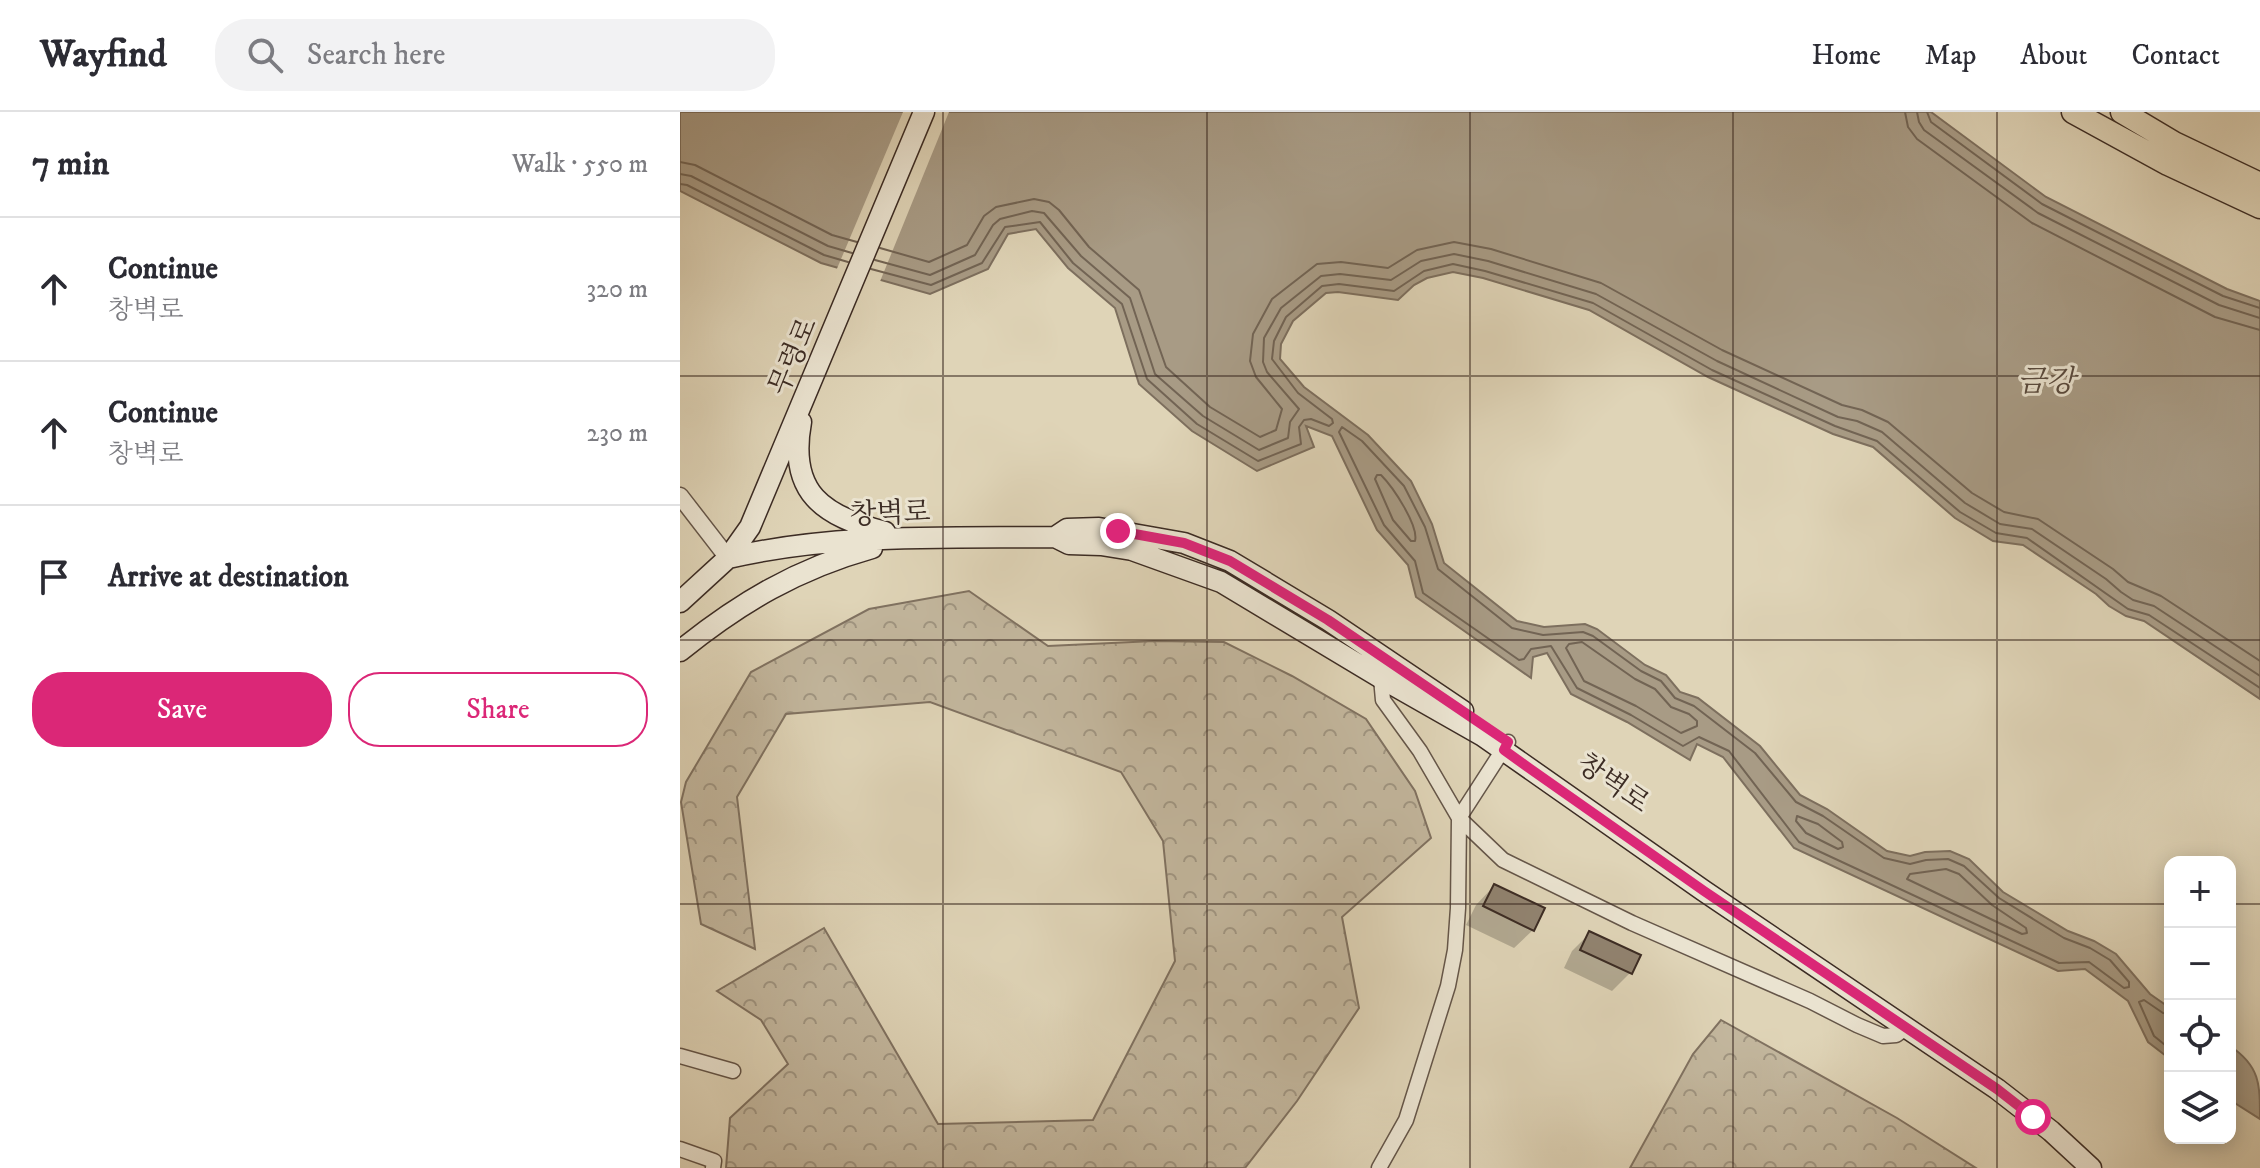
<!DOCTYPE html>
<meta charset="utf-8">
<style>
body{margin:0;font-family:"IM FELL DW Pica","Noto Serif KR",serif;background:#f2f2f3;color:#2b2b33}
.controls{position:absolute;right:24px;bottom:24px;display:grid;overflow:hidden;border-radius:16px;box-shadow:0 4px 20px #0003}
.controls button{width:72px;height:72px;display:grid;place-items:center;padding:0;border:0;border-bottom:2px solid #e1e1e2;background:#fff;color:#2b2b33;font:40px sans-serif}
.stop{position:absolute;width:24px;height:24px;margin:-18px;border:6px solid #db2777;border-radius:50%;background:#fff}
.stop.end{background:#db2777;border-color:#fff;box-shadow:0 2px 8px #0008}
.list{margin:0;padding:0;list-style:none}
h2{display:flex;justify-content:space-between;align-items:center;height:104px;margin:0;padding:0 32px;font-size:34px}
h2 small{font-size:26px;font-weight:400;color:#7c7c81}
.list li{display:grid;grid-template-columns:52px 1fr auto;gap:24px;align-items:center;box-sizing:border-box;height:144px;padding:0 32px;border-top:2px solid #e1e1e2}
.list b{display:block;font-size:30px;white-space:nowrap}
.list p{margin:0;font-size:26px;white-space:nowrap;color:#7c7c81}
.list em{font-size:26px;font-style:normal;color:#7c7c81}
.actions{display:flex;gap:16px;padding:24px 32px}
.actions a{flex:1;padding:18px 0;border:2px solid #db2777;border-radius:32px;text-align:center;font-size:28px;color:#db2777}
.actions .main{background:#db2777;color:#fff}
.icon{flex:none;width:44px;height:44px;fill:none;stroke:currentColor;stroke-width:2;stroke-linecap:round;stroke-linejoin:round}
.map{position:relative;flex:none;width:1580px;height:1056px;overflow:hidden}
header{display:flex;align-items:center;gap:48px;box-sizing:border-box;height:112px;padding:0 40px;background:#fff;border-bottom:2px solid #e1e1e2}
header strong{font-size:38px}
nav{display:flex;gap:44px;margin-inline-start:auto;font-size:28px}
.search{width:560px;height:72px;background:#f2f2f3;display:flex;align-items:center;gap:20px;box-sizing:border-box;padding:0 28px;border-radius:32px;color:#7c7c81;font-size:30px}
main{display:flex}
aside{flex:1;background:#fff}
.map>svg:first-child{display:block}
.forest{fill:url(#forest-crowns);stroke:#807261;stroke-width:2}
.water{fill:#a89b85;stroke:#7d6f5e;stroke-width:2}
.pier{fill:#dfd4b7}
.shadow{fill:#0003}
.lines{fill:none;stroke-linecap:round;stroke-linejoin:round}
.shore{stroke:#726454;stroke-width:2}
.building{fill:#918370;stroke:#3c2c24;stroke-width:2}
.minor-casing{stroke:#655649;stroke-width:17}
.tertiary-casing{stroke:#655649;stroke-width:19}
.secondary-casing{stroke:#3c2c24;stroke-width:23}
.trunk-casing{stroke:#3c2c24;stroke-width:25}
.minor{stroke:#eae3d0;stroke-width:14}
.tertiary{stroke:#eae3d0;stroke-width:16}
.secondary{stroke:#eae3d0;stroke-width:20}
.trunk{stroke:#dfd4b7;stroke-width:22}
.route{stroke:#db2777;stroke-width:10}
.grid{fill:none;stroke:#3c2c24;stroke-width:2;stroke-opacity:0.55}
.labels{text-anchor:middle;stroke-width:6;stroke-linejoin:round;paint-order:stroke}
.street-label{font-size:28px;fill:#3c2c24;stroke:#eae3d0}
.water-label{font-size:30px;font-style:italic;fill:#57483c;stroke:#eae3d0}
</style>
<header>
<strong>Wayfind</strong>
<div class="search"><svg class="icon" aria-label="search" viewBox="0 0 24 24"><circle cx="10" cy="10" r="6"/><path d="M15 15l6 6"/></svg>Search here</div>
<nav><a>Home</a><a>Map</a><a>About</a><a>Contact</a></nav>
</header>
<main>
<aside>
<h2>7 min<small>Walk · 550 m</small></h2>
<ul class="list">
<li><svg class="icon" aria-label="ahead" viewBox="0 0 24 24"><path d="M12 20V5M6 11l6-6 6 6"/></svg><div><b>Continue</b><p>창벽로</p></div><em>320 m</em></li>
<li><svg class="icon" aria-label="ahead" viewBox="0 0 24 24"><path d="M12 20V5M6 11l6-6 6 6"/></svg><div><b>Continue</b><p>창벽로</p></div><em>230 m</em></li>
<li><svg class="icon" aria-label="arrive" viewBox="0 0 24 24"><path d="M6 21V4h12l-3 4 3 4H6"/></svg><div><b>Arrive at destination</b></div></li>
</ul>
<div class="actions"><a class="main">Save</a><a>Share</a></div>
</aside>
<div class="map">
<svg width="1580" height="1056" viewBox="0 0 1580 1056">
<defs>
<pattern id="forest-crowns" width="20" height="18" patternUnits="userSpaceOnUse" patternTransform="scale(2)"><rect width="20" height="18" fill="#c3b79e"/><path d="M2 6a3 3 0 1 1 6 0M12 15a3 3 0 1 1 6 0" fill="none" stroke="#a09581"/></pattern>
</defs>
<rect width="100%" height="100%" fill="#dfd4b7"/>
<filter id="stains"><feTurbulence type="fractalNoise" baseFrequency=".0025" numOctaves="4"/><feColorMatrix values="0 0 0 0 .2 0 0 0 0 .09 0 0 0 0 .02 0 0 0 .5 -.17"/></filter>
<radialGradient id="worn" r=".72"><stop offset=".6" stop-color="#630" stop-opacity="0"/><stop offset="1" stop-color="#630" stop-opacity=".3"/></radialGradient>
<path class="forest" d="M289,479l79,55 106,-5 70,1 68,34 74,43 49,72 16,47 -89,79 17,91 -62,93 -52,67h-519l4,-50 58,-54 -27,-44 -44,-29 107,-63 114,196 155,-4 82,-159 -12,-120 -42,-69 -191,-70 -144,12 -49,83 18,152 -54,-25 -20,-122 5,-20 65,-110 118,-63z
M1041,908l176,98 79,50h-346l63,-114z"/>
<path class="water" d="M0,0h1251l115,85 181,92 33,12v398l-116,-78 -18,-5 -17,-10 -13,-12 -73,-49 -30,-4 -38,-23 -82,-71 -40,-13 -125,-57 -119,-67 -106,-32 -30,-6 -26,6 -13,7 -16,15 -60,-8 -12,1 -33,28 -12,23 -1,15 24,28 64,48 28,30 15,16 21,43 12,39 73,58 27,6 41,-3 12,5 48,36 21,10 14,17 18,6 62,48 40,49 27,14 60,42 23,5 15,-4 25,-1 19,8 34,33 65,39 26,10 22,13 34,40 20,14v51l-22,-17 -20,-41 -43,-32 -27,2 -264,-123 -71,-91 -26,-13 -7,16 -63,-38 -56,-28 -24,-41 -14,4 -2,21 -115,-81 -8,-32 -31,-35 -45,-94 -26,-10 8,21 -57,24 -65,-40 -53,-47 -24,-76 -47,-40 -32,-39 -28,5 -20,35 -58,25 -109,-31 -141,-72z
M1550,934c30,20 30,38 30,73l-30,-19z"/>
<path class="pier" d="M223,0h46l-70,172 -43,-13z"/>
<path class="shadow" d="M814,774l39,44 -19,18 -48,-23 10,-20z
M910,821l40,40 -18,18 -48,-23 8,-17z"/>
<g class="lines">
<path class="shore" d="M1225,0l3,15 9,12 115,84 183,94 45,13
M1237,0l2,10 5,8 114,83 181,92 41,13
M1247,0l4,10 111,82 181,92 37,12
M0,50l15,3 137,70 25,7
M0,62l11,2 137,70 24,7
M0,72l7,1 137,70 24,7
M200,136l49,14 38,-17 17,-29 12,-9 38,-8 15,3 10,8 30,37 50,43 27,77 44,40 50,30 16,-7 6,-21 -26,-32 -6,-16 3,-27 19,-35 45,-35 24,-2 47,6 29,-18 37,-8 37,7 110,34 121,67 120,55 20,5 26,12 84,71 32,19 34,7 75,50 15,13 33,14 99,65
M195,148l55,15 45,-20 18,-30 7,-6 32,-8 12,2 37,43 49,42 25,76 48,42 56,34 29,-12 2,-16 9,-13 -32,-37 -4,-10 1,-24 17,-30 40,-32 19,-2 51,6 30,-19 33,-7 34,7 108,33 121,67 121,56 19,4 25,11 83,71 35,21 32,5 74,50 15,13 12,8 21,6 106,70
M191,157l60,16 51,-22 23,-36 35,-5 33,41 49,41 25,75 50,45 61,37 43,-17 -2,-17 5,-7 7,-1 18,7 4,-3 -1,-4 -34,-26 -26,-34 2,-18 12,-24 36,-31 17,-2 55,7 30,-20 29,-7 32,7 108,32 119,67 123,56 42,15 83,71 36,21 31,5 101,71 21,6 111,73
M662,315l20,14 42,45 21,41 13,42 74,59 31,7 40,-3 10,4 48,35 20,10 14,17 19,8 61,47 41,49 27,14 61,42 26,6 16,-4 22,-1 16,7 35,32 65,40 26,10 20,12 19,22v5l-5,1 -35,-26 -30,1 -260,-121 -70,-91 -30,-14 -16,9 -52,-31 -54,-27 -26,-42 -20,3 -7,10 -5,1 -96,-67 -8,-32 -31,-36 -45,-93z
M697,363h4c12,12 38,51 34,66h-4l-18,-21 -18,-41z
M902,530l53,37 20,10 16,18 18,7 8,7v5l-16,7 -45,-27 -52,-25 -18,-33 3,-4z
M1117,704l21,8 24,18 1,5 -5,2 -32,-16 -10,-12z
M1266,757l13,5 33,31 34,23 1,5 -5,1 -115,-55 3,-5z
M1490,902l-7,-1 -19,-13 -5,2 15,34 16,13"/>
</g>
<path class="building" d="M814,772l51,24 -11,23 -51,-25z
M909,819l52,24 -9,19 -52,-24z"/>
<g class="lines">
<g class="minor-casing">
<path id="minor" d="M701,566l2,22 37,51 39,67 44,42 129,63 178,78 47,24 26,11 13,-1 10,-7
M0,944l53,15
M0,1037l34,12 -1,7
M699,1056l27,-48 42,-134 7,-36 3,-42 1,-90 49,-76"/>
</g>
<g class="tertiary-casing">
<path id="tertiary" d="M0,384l48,62"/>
</g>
<g class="secondary-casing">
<path id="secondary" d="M121,310c-13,71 22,94 84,110
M375,425l12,-8 32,-1 85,15 46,18 98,59 135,91
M48,446c107,-25 218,-20 327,-21l14,7 32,1 31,5 89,32 160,96 102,58 221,155 293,198 54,42 40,37
M0,490l48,-44 22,-31 174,-415
M0,539c61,-49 117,-82 192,-103"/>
</g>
<g class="trunk-casing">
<path id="trunk" d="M1393,0l95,52 92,43
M1442,0l52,31 86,41"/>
</g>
<use href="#minor" class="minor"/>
<use href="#tertiary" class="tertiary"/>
<use href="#secondary" class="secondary"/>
<use href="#trunk" class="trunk"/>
</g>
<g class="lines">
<path class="route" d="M438,419l66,12 46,18 98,59 180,122 -4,8 25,18 175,123 293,198 36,28"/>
</g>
<path class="grid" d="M263,0v1056M527,0v1056M790,0v1056M1053,0v1056M1317,0v1056M0,264h1580M0,528h1580M0,792h1490M1550,792h30"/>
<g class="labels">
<g class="street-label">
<text transform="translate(112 244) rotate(-67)" y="10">무령로</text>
<text transform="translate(210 400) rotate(-2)" y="10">창벽로</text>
<text transform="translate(934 670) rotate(35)" y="10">창벽로</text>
</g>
<g class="water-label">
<text x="1366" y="279">금강</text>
</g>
</g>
<rect width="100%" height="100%" filter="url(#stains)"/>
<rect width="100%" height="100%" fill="url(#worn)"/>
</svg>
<div class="controls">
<button>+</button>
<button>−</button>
<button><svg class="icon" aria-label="locate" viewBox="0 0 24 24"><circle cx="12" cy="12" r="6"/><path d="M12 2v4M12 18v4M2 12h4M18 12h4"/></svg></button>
<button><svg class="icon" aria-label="layers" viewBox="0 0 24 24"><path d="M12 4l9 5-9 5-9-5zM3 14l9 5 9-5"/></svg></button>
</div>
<div class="stop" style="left:1353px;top:1005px"></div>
<div class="stop end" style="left:438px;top:419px"></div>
</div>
</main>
